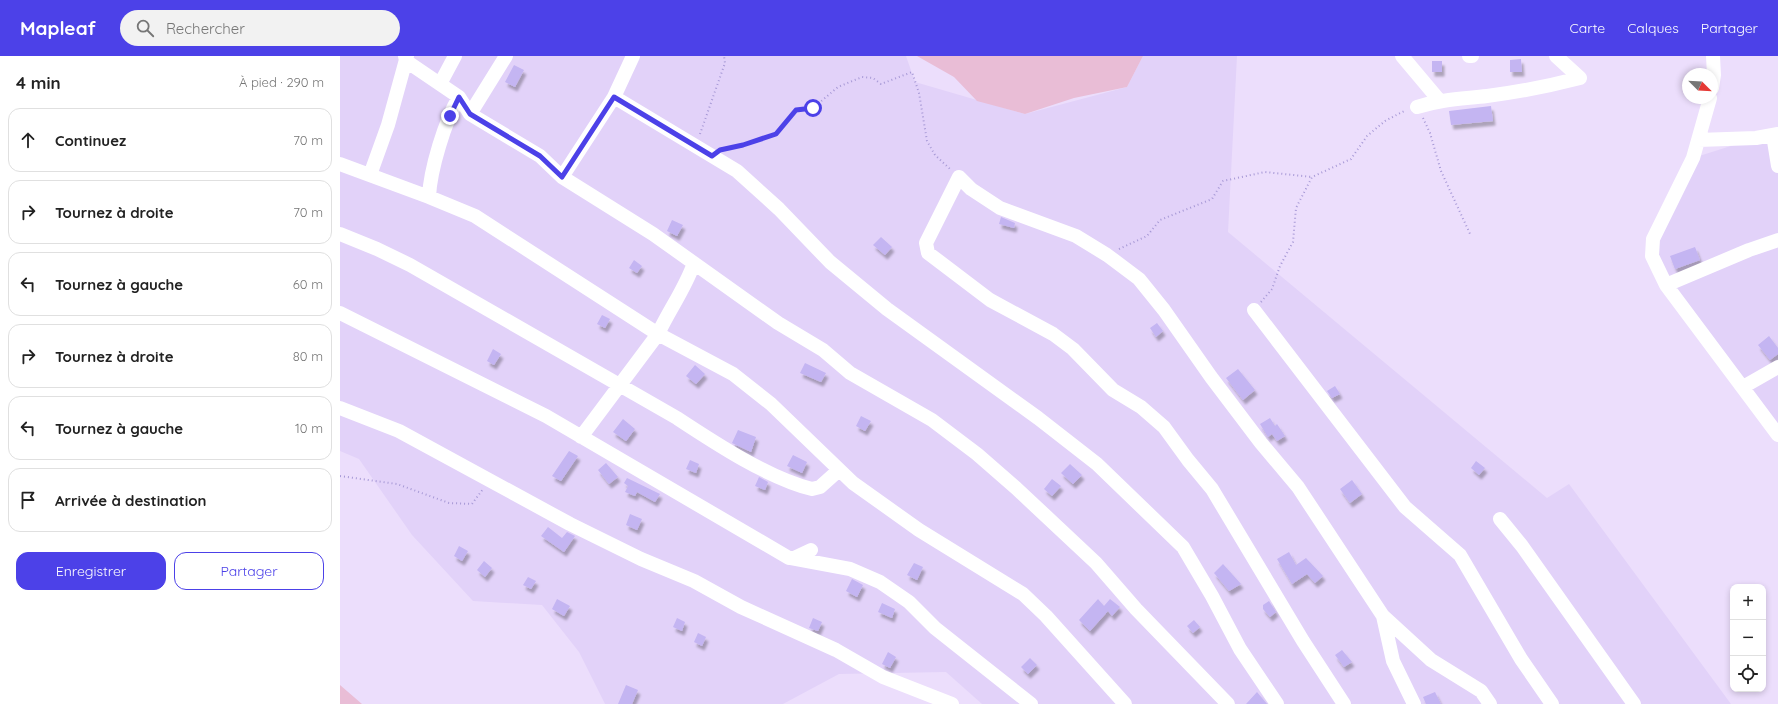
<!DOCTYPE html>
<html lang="fr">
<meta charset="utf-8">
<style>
body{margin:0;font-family:Quicksand,sans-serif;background:#f2f2f2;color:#222}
.controls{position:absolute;right:12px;bottom:12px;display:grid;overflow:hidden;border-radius:8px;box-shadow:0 2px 6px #0003}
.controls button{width:36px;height:36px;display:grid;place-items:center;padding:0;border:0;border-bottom:1px solid #e0e0e0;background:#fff;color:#222;font:20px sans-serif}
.compass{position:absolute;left:1342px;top:12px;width:36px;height:36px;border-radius:50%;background:#fff;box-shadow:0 2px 6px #0003;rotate:114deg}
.stop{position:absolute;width:12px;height:12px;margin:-9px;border:3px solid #4c41e8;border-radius:50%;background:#fff}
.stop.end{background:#4c41e8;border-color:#fff;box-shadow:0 1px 4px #0008}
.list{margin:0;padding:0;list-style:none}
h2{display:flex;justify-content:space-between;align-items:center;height:52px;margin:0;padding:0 16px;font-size:17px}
h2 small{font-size:13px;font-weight:400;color:#767676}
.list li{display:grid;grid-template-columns:26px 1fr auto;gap:12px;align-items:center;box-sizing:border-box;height:64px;margin:0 8px 8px;padding:0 8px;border:1px solid #e0e0e0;border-radius:12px}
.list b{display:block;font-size:15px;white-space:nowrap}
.list em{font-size:13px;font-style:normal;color:#767676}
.actions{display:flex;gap:8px;padding:12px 16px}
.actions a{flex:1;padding:9px 0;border:1px solid #4c41e8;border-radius:12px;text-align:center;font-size:14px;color:#4c41e8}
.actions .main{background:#4c41e8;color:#fff}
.icon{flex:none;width:22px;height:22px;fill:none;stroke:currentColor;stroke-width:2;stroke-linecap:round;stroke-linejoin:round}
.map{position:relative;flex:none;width:1438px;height:648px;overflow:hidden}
header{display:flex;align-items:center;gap:24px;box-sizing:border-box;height:56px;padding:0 20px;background:#4c41e8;color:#fff}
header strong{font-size:19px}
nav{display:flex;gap:22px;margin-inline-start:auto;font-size:14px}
.search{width:280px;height:36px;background:#f2f2f2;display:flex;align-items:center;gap:10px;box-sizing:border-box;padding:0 14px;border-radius:22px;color:#767676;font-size:15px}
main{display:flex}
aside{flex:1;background:#fff}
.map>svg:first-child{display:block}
.residential{fill:#e2d2f9}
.green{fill:#e9bdd6}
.building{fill:#c4b5f2;filter:url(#shadow)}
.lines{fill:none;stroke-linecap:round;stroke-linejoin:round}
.path{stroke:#a799d6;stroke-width:2;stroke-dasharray:1 3;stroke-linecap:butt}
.street{stroke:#fff;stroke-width:14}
.route{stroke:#4c41e8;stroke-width:5}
</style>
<header>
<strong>Mapleaf</strong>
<div class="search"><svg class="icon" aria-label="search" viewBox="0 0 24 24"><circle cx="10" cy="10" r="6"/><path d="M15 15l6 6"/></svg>Rechercher</div>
<nav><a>Carte</a><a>Calques</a><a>Partager</a></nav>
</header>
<main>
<aside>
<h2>4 min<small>À pied · 290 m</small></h2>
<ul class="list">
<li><svg class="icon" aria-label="ahead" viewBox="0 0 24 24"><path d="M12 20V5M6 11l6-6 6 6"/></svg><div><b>Continuez</b></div><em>70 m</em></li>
<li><svg class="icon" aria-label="right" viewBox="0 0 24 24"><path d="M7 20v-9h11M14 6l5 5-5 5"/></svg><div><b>Tournez à droite</b></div><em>70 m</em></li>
<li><svg class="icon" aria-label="left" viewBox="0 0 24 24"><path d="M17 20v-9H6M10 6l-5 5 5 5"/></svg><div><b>Tournez à gauche</b></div><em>60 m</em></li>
<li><svg class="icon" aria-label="right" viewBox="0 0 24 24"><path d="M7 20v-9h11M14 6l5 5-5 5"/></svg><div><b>Tournez à droite</b></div><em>80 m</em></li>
<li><svg class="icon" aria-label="left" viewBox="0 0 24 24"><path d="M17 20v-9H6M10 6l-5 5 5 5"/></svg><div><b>Tournez à gauche</b></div><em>10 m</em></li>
<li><svg class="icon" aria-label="arrive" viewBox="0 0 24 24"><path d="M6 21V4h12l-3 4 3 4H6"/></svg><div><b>Arrivée à destination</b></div></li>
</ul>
<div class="actions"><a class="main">Enregistrer</a><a>Partager</a></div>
</aside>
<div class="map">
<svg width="1438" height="648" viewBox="0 0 1438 648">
<defs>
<filter id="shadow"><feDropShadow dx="2.5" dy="4.5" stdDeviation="1" flood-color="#0004"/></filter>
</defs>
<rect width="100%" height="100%" fill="#ecdefc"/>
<path class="residential" d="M0,0h566l9,26 110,32 102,-27 16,-31h94l-9,176 319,266 22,-14 162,220h-749l-36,-32 -107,2 -56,30h-178l-26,-52 -37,-47 -69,-4 -61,-66 -53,-76 -19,-8z
M1438,78v301l-112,-150 -13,-46 40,-81 63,-20z"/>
<path class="green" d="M577,0h226l-16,31 -53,11 -49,16 -48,-13 -23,-24z
M0,629l22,19h-22z"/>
<path class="building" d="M1181,3l1,13h-12v-12z
M1092,5h10v11h-10z
M174,9l10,5 -9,17 -10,-5z
M1151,50l2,15 -42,4 -2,-14z
M661,161l14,6 -1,5 -15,-4z
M332,164l11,5 -6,11 -10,-5z
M541,181l11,10 -7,8 -12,-10z
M1355,191l5,13 -25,9 -5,-13z
M294,204l8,6 -5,7 -8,-5z
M262,259l8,4 -5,9 -8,-4z
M817,267l6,8 -7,6 -6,-9z
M1429,280l9,12v6l-8,6 -12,-15z
M153,293l8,5 -7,11 -7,-4z
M465,307l21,10 -5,9 -21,-9z
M355,309l10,9 -9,10 -10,-8z
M898,313l17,21 -12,10 -17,-22z
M995,330l5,8 -8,4 -5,-7z
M521,360l10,5 -6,10 -9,-5z
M930,362l5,8 2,-2 8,12 -8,5 -5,-7 -4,3 -8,-13z
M283,363l12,10 -9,12 -13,-9z
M398,374l18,7 -5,15 -19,-9z
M229,395l9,5 -17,25 -9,-5z
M453,399l14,7 -5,11 -15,-7z
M350,404l9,4 -3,9 -10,-4z
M1136,405l9,7 -6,7 -8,-7z
M266,407l12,14 -9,7 -11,-14z
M730,408l12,11 -9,9 -12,-11z
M419,421l9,5 -3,8 -10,-4z
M287,422l33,16 -5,8 -18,-10 -2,4 -10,-4 3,-6 -4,-3z
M712,423l9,7 -9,10 -8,-7z
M1012,424l10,14 -12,9 -10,-14z
M290,458l12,5 -5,11 -11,-5z
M208,471l14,11 5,-6 8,4 -11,16 -23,-16z
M119,490l9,5 -6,10 -8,-5z
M949,496l7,13 10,-7 17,18 -8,7 -8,-9 -15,10 -15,-25z
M144,505l8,7 -7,9 -8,-7z
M574,507l9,4 -6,13 -10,-5z
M883,508l18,20 -12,7 -15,-18z
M188,521l8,4 -5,8 -8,-4z
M512,523l11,6 -6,12 -11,-6z
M217,543l13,7 -6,10 -12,-7z
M758,543l6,7 6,-7 10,8 -8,9 -4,-5 -18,20 -11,-11z
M929,545l7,11 -6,5 -7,-8v-4z
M542,547l13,6 -3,9 -14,-6z
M337,562l8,4 -3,9 -9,-4z
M473,562l9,4 -4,9 -9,-3z
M854,564l6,7 -7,6 -6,-7z
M358,577l8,4 -4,9 -8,-4z
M1002,594l10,12 -8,5 -9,-12z
M548,596l8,5 -6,11 -8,-4z
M690,602l7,7 -9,9 -7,-7z
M286,629l12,5 -6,14h-14z
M917,636l10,12h-21z
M1095,636l6,12h-15l-3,-7z"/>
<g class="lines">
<path class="path" d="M1083,62l7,15 11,38 30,65
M360,78l25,-71 -1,-7
M385,93l51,-15 21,-24 16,-2 25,-21 24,-10 11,1 8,6 31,-12 7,21 8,48 8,14 15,14
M779,193l28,-13 13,-16 52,-21 11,-18 42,-9 47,5
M921,246l11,-13 8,-23 13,-24 3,-34 16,-31 39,-18 16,-23 18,-15 21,-11
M0,420l57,8 52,19 23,1 11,-15"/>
<path class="street" d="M65,0l1,5 53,36 11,17 70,42 22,21 91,57 125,89 45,27 27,23 82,47 45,34 39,34 80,75 40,46 92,95
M1062,0l37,44
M1129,0h3
M1216,0l24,22
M100,28l15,-28
M1372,32l2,-13 -1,-19
M274,41l123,74 42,38 51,53 57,47 151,109 59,46 86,83 29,49 28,53 37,55
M1370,42l-17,60 -40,81 -1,17 14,29 112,150
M1077,51c26,-8 44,-8 70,-11 32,-4 62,-10 93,-18
M130,58l36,-58
M1433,79l5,31
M1358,84l58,-2 22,-4
M0,108l89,33 46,19 183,118 75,40 38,30 82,79 66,47 104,64 23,22 79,88
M30,119l18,-50 19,-69
M222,121l52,-80 19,-41
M89,141c1,-27 16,-76 30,-100
M0,178l37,15 33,16 267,153c38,25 91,60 135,71l8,-2 19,-17
M1326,229l83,-35 29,-10
M914,254l151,197 55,48 61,104 31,45
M0,257l206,103 243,142h5l17,-8
M1403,331l35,-20
M0,352l59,23 171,93 71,35 53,22 47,26 95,43 47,27 69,27
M241,381l77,-103c11,-24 27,-45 36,-71
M1160,463l22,27 112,158
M451,502l59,11 30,13 29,20 26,26 96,76
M1043,560l48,44 50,31 9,13
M1004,648l-41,-63 -91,-152 -24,-29 -24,-33 -23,-20 -28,-17 -40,-41 -20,-15 -63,-34 -62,-47 -2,-10 33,-66 12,12 29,19 76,28 31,19 32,24 25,31 47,67 50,66 37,44 85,129 10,45 21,43"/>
</g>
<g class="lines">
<path class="route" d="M110,60l9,-19 11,17 70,42 22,21 52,-80 98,59 8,-6 23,-5 33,-11 20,-24 17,-2"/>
</g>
</svg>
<div class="controls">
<button>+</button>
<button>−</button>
<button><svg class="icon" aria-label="locate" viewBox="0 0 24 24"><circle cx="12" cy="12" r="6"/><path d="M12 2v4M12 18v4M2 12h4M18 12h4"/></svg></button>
</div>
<svg class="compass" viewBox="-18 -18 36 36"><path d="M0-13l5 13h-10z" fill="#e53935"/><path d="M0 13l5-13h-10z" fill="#767676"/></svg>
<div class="stop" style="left:473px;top:52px"></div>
<div class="stop end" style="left:110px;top:60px"></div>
</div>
</main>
